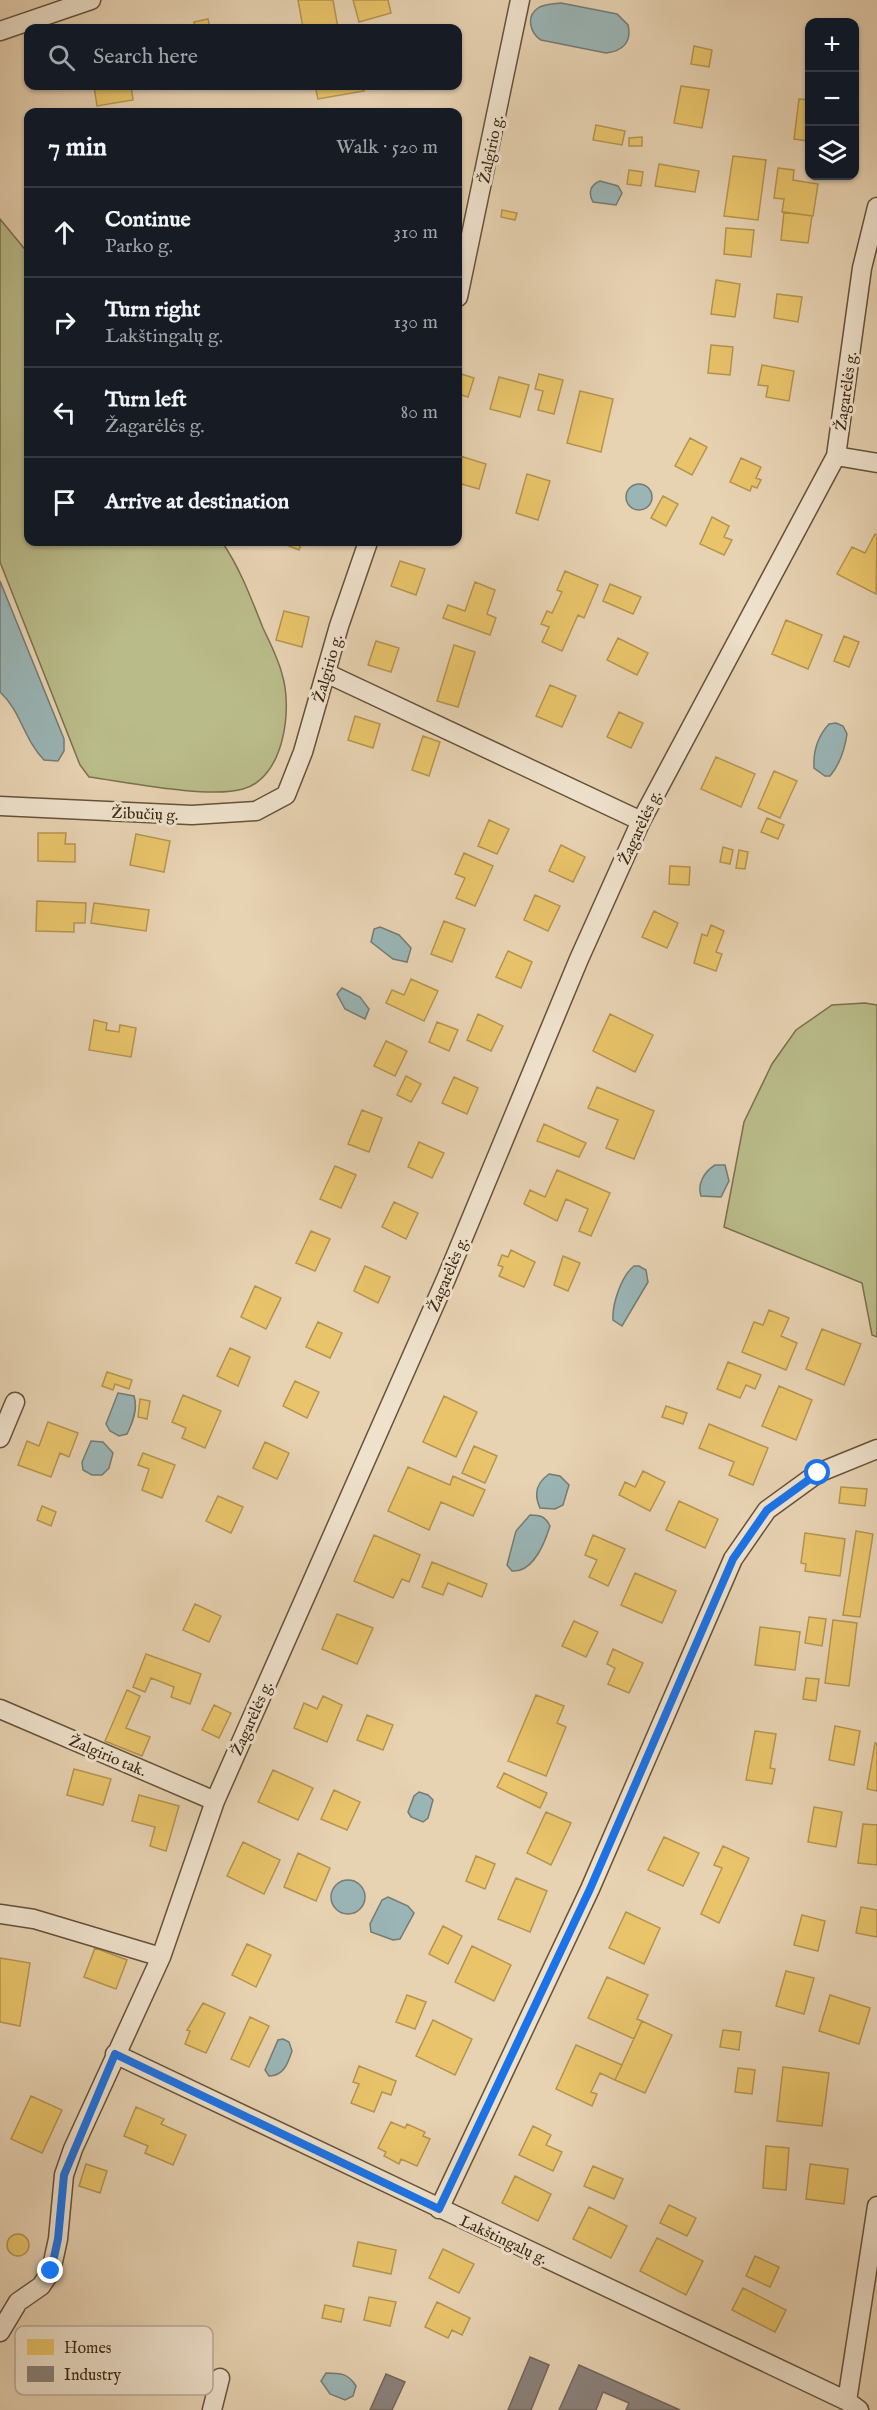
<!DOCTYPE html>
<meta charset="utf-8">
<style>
body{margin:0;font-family:"IM FELL English",serif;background:#20242c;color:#f1f3f6}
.controls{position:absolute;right:18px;top:18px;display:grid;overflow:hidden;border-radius:12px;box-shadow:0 2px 4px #0004}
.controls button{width:54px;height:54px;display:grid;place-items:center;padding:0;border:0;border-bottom:2px solid #363941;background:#171b24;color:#f1f3f6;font:30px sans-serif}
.stop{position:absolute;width:18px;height:18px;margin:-14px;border:4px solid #1a73e8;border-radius:50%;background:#fff}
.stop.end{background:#1a73e8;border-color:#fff;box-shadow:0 2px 6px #0008}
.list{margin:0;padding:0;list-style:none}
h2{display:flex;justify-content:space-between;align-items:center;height:78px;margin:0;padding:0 24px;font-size:26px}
h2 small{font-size:20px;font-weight:400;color:#9ea1a6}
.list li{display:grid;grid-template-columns:39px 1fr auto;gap:18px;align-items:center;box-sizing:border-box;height:90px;padding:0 24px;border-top:2px solid #363941}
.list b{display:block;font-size:22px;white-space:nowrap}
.list p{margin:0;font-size:20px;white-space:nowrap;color:#9ea1a6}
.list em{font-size:20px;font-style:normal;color:#9ea1a6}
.icon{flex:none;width:33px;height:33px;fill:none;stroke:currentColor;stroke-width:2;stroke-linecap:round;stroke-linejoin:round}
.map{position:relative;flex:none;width:877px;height:2410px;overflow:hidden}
.search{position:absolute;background:#171b24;box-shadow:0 2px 4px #0004;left:24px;top:24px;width:438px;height:66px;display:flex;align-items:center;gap:15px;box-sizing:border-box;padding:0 21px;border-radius:12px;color:#9ea1a6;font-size:22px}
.panel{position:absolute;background:#171b24;box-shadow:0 2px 4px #0004;left:24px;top:108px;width:438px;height:438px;border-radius:12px}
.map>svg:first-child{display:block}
.green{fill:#b9bb89;stroke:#7a714d;stroke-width:1.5}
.water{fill:#9ab5b6;stroke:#747c74;stroke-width:1.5}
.homes{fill:#e9c46a;stroke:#b5954f;stroke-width:1.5}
.industry{fill:#8a817c;stroke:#72665c;stroke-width:1.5}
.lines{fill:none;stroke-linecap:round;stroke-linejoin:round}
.street-casing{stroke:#665239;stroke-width:21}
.street{stroke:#efe2cd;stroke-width:18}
.route{stroke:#1a73e8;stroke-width:8}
.labels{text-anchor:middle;stroke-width:6;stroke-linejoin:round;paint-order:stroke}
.street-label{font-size:16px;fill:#3b2711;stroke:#efe2cd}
.key{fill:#efe2cd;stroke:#b9aa95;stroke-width:1.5}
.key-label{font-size:16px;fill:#3b2711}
</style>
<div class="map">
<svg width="877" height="2410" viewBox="0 0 877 2410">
<rect width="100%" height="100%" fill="#e7d2b2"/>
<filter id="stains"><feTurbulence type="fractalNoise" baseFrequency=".00333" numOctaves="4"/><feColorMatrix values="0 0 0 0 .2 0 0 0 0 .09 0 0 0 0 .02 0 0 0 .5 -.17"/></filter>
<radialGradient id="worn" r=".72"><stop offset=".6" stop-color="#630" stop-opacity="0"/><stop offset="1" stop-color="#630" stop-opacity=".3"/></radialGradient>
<path class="green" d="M0,219l28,34v289h194c18,26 29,56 41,86 7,15 15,30 19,46 11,35 2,104 -39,115 -34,10 -117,-7 -154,-12l-9,-12 -80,-203z
M865,1003l12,2v332l-5,-2 -10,-52 -138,-56 20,-105 28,-58 24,-34 36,-25z"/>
<path class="water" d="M561,3l56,11 11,11c4,17 -5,26 -22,28l-65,-13c-10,-6 -16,-23 -3,-32 6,-4 15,-4 23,-5z
M600,181l18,5 4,7 -6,12 -23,-3c-5,-9 -3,-17 7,-21z
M626 497a13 13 0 1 1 26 0a13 13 0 1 1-26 0Z
M0,581l64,158v12l-6,10 -14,-1c-21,-22 -23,-49 -44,-68z
M836,723l7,3 4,8c-2,14 -7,30 -17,42h-5l-11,-8c-1,-17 4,-32 15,-44z
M380,927l19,8 12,13 -4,14 -14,-3 -22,-17 3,-13z
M342,988l18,9 9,12 -4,10 -20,-10 -8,-15z
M715,1165h10l4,16 -8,16 -20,-1c-4,-12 3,-24 14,-31z
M634,1266h5l7,4 2,12 -26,44 -9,-6c-1,-15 8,-44 21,-54z
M118,1393l16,3c4,13 -1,26 -7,38l-8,2 -9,-5 -4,-7z
M91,1441l12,1 10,11 -4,15 -7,7h-10l-9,-5 -1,-8z
M549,1474l11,2 9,9 -6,20 -8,4 -15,-1c-6,-13 -4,-25 9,-34z
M530,1515c10,0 15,1 20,11 -5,16 -17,47 -38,45l-5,-6 9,-34z
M419,1792l9,3 5,5 -5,18 -5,4 -12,-5 -3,-5 6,-16z
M331 1897a17 17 0 1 1 34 0a17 17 0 1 1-34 0Z
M388,1897l20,9 6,7 -14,26 -7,1 -22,-8 -1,-8 12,-24z
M283,2039l6,3 3,9c-4,12 -8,25 -23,25l-4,-6 13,-30z
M326,2373c14,0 22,0 30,13l-3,10 -8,4 -15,-6 -9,-13z"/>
<path class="homes" d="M298,0h35l5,28h-35z
M353,0h35l3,13 -32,9z
M208,19l2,9h-15l-1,-6z
M694,46l18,4 -3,17 -18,-3z
M94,86h37l2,14 -36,6z
M315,86h48l1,5 -46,8z
M681,86l28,4 -7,38 -28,-5z
M799,99l11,1v48l-2,-7 -14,-2z
M596,125l29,6 -3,14 -29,-5z
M642,137v9h-13v-8z
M733,156l33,4 -8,60 -34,-4z
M659,164l40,7 -4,21 -40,-6z
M778,168l16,2 -1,10 25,4 -5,32 -31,-4 2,-13 -10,-1z
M629,170l14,2 -2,14 -14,-2z
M502,210l15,3 -2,7 -14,-3z
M784,212l28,4 -4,27 -27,-3z
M726,228l28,2 -3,27 -27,-3z
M716,280l24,4 -5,33 -24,-3z
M777,294l25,3 -4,25 -24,-4z
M711,345l22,2 -3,28 -22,-2z
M762,365l32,6 -5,30 -23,-4 2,-11 -10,-1z
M458,373l16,5 -6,19 -10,-3z
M539,374l24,6 -9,34 -16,-4 5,-19 -8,-2z
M499,377l30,8 -9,32 -30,-8z
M580,391l33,8 -12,53 -34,-9z
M690,438l17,9 -15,28 -17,-9z
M460,456l26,8 -7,25 -21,-6z
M741,458l20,9 -5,11 5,2 -4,8 -5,-2 -2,5 -20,-9z
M527,474l23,7 -12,39 -22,-7z
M663,496l15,8 -12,22 -15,-8z
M712,517l17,9 -5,11 8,3 -8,15 -24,-11z
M875,534l2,1 -1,59 -39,-20 15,-27 13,6z
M285,542h17l-3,8 -15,-6z
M400,561l25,8 -9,26 -25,-9z
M565,571l33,14 -14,33 -6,-3 -16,36 -20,-9 7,-15 -8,-3 6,-13 5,2 10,-21 -5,-2z
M475,582l20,8 -8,24 9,4 -6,17 -47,-17 5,-13 17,6z
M610,584l31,13 -8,17 -30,-13z
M284,611l25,6 -7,30 -26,-7z
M786,620l36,15 -14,34 -36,-15z
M844,636l15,6 -10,25 -15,-6z
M618,638l30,15 -11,22 -30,-15z
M376,641l23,7 -8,24 -23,-7z
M454,645l21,7 -17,55 -21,-6z
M550,685l26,11 -14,31 -26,-11z
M619,712l24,11 -12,25 -24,-11z
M355,716l25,8 -7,24 -25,-8z
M423,736l17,6 -11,34 -17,-6z
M716,757l39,17 -14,33 -40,-18z
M774,771l23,10 -17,37 -22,-10z
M767,818l17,7 -6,14 -17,-7z
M489,820l20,9 -12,25 -19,-8z
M38,833h28l-1,11h10v18l-37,-1z
M136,834l34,7 -6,31 -34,-7z
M561,845l24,12 -12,25 -24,-11z
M723,847l10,3 -3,14 -10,-2z
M739,850l9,2 -3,17 -9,-1z
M464,853l29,13 -18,40 -19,-8 9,-20 -10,-4z
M670,866l20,1 -1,18 -20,-1z
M535,895l25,11 -12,25 -24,-11z
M37,901l49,2 -1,20h-11v9l-38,-1z
M94,903l55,7 -3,21 -55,-8z
M654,911l24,12 -11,25 -25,-11z
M444,921l21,8 -13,33 -21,-8z
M711,925l13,6 -8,21 6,2 -6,17 -22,-8 8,-29 5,2z
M508,951l24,11 -11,26 -25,-11z
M411,979l27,12 -14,30 -38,-18 6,-13 12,5z
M478,1014l25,12 -12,25 -24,-11z
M610,1014l43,21 -18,37 -42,-21z
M94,1020l13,3 -1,7 13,2 1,-7 16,3 -5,29 -42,-7z
M437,1022l21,8 -9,21 -20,-9z
M386,1041l21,10 -12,25 -21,-10z
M406,1076l15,8 -10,18 -14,-7z
M454,1077l24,11 -11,26 -25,-11z
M597,1087l57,24 -20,48 -28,-11 12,-28 -30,-12z
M362,1110l20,8 -13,34 -21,-8z
M544,1124l42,19 -7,14 -42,-16z
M419,1142l25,11 -12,25 -24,-11z
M335,1166l21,9 -15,33 -21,-9z
M557,1170l53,23 -19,43 -12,-5 9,-22 -22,-10 -9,22 -33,-17 6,-14 15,7z
M394,1202l24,11 -12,26 -24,-12z
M311,1231l19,8 -15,32 -19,-8z
M511,1250l24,12 -11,25 -25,-11 4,-9 -5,-2 4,-10 6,2z
M563,1256l17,7 -12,28 -14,-6z
M365,1266l25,11 -12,26 -24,-12z
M255,1286l26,12 -15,31 -25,-12z
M769,1310l20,8 -8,18 16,7 -11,27 -44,-18 12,-30 9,3z
M318,1322l24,11 -12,25 -24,-11z
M822,1329l39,15 -17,41 -38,-16z
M230,1348l20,9 -12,29 -21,-10z
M728,1362l33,13 -6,14 -9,-4 -6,13 -23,-9z
M107,1372l25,8 -3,9 -14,-5 -2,6 -11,-4z
M295,1381l24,11 -12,26 -24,-12z
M779,1386l33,14 -16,40 -34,-14z
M183,1395l38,16 -16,37 -23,-10 4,-10 -14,-6z
M444,1396l33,16 -21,45 -33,-15z
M140,1399l10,2 -3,18 -9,-2z
M666,1406l21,7 -4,11 -21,-7z
M48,1422l30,11 -9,24 -9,-4 -9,24 -33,-12 9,-24 12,5z
M709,1424l59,24 -15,37 -24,-10 5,-13 -35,-14z
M265,1442l24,11 -12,26 -24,-11z
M474,1446l23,10 -12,27 -23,-10z
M143,1453l32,12 -13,33 -20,-8 7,-21 -11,-4z
M408,1467l42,18 3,-9 32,14 -12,26 -32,-14 -12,28 -41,-19z
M643,1471l22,11 -15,29 -31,-16 6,-13 10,5z
M841,1487l26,2 -2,17 -26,-3z
M218,1496l25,11 -12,26 -25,-12z
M679,1501l39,18 -13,29 -39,-18z
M42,1506l14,6 -5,14 -14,-6z
M856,1531l17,3 -13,83 -17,-2z
M805,1533l40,6 -5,37 -35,-5 1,-7 -5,-1z
M374,1535l46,20 -11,27 -7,-3 -9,19 -39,-17z
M593,1535l32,14 -17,37 -19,-9 8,-17 -12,-5z
M432,1562l55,22 -5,13 -34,-14 -5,12 -21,-8z
M635,1573l41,18 -14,32 -41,-18z
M195,1604l26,12 -12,26 -26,-12z
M337,1614l36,14 -16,36 -35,-15z
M809,1617l17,2 -4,27 -17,-3z
M833,1620l24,3 -8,63 -24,-3z
M574,1621l24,11 -12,25 -24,-11z
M760,1627l40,5 -5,38 -40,-5z
M613,1649l30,14 -14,30 -21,-9 7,-16 -8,-4z
M146,1654l55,20 -11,30 -19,-7 3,-10 -23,-9 -6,14 -12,-5z
M806,1678l13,1 -3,22 -13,-2z
M127,1690l13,6 -14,32 24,9 -8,19 -37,-15z
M536,1695l28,11 -7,17 9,4 -20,49 -38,-15z
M323,1696l19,9 -15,37 -33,-14 10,-25 13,6z
M214,1705l17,8 -12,25 -17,-8z
M367,1715l26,10 -10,25 -26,-10z
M835,1726l25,5 -6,34 -25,-5z
M755,1731l21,3 -6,34 5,1 -3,15 -26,-4z
M875,1743l2,1v47l-10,-2z
M74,1769l37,10 -8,26 -36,-10z
M273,1770l40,18 -15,32 -40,-18z
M504,1773l43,20 -7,15 -43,-21z
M334,1790l26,12 -13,28 -26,-11z
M139,1795l40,11 -13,45 -16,-5 5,-19 -23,-6z
M814,1807l28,5 -6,35 -28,-5z
M546,1812l25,11 -20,42 -24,-12z
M863,1824l14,1v40l-19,-2z
M664,1837l35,16 -16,33 -35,-16z
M243,1842l37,18 -16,34 -37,-18z
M723,1846l26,12 -30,65 -18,-9 21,-46 -8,-3z
M298,1853l32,15 -14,33 -32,-14z
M476,1856l19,8 -10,25 -19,-8z
M516,1878l31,13 -17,41 -32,-13z
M861,1907l16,3v27l-21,-4z
M626,1912l34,16 -16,36 -35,-16z
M802,1915l23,6 -7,30 -24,-6z
M443,1926l19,10 -14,28 -19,-10z
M247,1944l24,11 -15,32 -24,-12z
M472,1946l39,19 -17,36 -39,-19z
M95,1948l32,12 -11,29 -32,-12z
M0,1958l30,5 -10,63 -20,-4z
M786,1971l28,7 -10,36 -28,-8z
M607,1977l41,18 -11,24 5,2 -8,18 -46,-21z
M407,1995l19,7 -11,27 -19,-7z
M830,1995l40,13 -11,36 -40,-13z
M203,2003l22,10 -19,40 -21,-9 5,-13 -3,-1z
M250,2017l19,9 -20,41 -18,-8z
M433,2020l39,19 -17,36 -39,-19z
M642,2021l30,14 -27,58 -30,-13z
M723,2030l18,2 -2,18 -19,-3z
M576,2045l46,20 -7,15 -15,-7 -9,19 6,2 -5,12 -36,-17z
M359,2066l37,15 -5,14 -9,-3 -8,20 -23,-9 8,-19 -6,-2z
M783,2067l46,6 -7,53 -45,-5z
M738,2068l17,2 -3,24 -17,-2z
M31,2096l31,14 -20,43 -31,-14z
M136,2107l28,12 -3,5 25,11 -13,30 -28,-12 3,-7 -24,-10z
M391,2122l14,6 2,-4 18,8 -2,4 7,3 -13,27 -16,-7 -2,5 -15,-8 2,-4 -8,-4z
M533,2126l18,9 -5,10 16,7 -9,19 -34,-16z
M766,2146l23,2 -3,42 -23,-2z
M86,2164l21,7 -7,22 -21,-7z
M810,2164l38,5 -4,35 -38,-5z
M593,2166l30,13 -9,20 -30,-13z
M515,2176l36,18 -13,27 -36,-18z
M669,2205l27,13 -9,18 -27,-13z
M589,2207l38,19 -16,32 -38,-19z
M7 2245a11 11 0 1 1 22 0a11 11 0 1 1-22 0Z
M657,2238l46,23 -17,34 -46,-24z
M358,2242l38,8 -5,24 -38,-8z
M443,2249l31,15 -15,29 -30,-15z
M755,2256l24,11 -9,20 -24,-11z
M743,2288l43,22 -11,22 -43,-22z
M369,2297l27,5 -6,24 -26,-6z
M437,2302l33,16 -8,17 -10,-5 -4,8 -23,-11z
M325,2305l19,4 -3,13 -19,-4z"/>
<path class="industry" d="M530,2357l19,8 -18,45h-23z
M579,2365l101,45h-54l3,-7 -26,-11 -7,18h-37z
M386,2374l19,8 -13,28h-22z"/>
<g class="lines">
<g class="street-casing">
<path id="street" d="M0,31l91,-31
M458,297l62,-297
M836,456l41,7
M326,673l315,148
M0,806l192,9 64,-4 30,-16 17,-43 36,-126 29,-84
M0,1438l15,-36
M0,1709l215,92
M0,1914l34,5 127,38
M115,2054l732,347 12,9
M439,2209l151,-320 143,-330 34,-49 51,-37 59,-24
M0,2332l18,-30 23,-16 10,-15 7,-32 6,-64 9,-26 88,-192 54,-156 231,-522 133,-320 62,-138 195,-365 26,-188 15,-61
M847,2401l30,-195
M212,2410l8,-32"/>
</g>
<use href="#street" class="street"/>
</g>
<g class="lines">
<path class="route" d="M51,2271l7,-32 6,-64 51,-121 324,155 151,-320 143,-330 34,-49 51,-37"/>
</g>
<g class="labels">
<g class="street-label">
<text transform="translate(490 149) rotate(-78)" y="6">Žalgirio g.</text>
<text transform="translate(845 391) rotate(-82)" y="6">Žagarėlės g.</text>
<text transform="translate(327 668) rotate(-74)" y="6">Žalgirio g.</text>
<text transform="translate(145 813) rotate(2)" y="6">Žibučių g.</text>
<text transform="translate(639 827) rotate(-65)" y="6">Žagarėlės g.</text>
<text transform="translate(447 1274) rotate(-67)" y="6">Žagarėlės g.</text>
<text transform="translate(251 1718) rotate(-66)" y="6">Žagarėlės g.</text>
<text transform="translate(108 1755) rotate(23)" y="6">Žalgirio tak.</text>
<text transform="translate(504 2239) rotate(25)" y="6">Lakštingalų g.</text>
</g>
</g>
<rect x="15" y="2326" width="198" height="69" rx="9" class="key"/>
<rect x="27" y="2339" width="27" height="16" fill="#e9c46a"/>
<rect x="27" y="2366" width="27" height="16" fill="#8a817c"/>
<g class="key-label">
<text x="64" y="2353">Homes</text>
<text x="64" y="2380">Industry</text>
</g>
<rect width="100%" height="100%" filter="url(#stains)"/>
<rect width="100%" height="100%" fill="url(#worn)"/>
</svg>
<div class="controls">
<button>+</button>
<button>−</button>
<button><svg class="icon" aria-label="layers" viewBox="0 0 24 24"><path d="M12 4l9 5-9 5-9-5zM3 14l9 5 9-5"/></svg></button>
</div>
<div class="stop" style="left:818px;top:1473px"></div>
<div class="stop end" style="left:51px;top:2271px"></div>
<div class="search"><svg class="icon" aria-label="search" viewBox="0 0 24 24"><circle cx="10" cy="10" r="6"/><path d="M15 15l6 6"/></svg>Search here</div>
<section class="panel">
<h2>7 min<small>Walk · 520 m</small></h2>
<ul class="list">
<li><svg class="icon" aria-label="ahead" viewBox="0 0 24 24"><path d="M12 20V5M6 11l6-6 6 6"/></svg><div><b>Continue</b><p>Parko g.</p></div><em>310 m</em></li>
<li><svg class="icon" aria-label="right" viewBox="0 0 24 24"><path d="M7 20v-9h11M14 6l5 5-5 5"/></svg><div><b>Turn right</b><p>Lakštingalų g.</p></div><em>130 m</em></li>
<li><svg class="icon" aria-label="left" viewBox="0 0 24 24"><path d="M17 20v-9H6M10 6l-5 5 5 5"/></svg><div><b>Turn left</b><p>Žagarėlės g.</p></div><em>80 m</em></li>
<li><svg class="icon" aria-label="arrive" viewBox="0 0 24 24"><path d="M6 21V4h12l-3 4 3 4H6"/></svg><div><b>Arrive at destination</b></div></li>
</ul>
</section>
</div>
